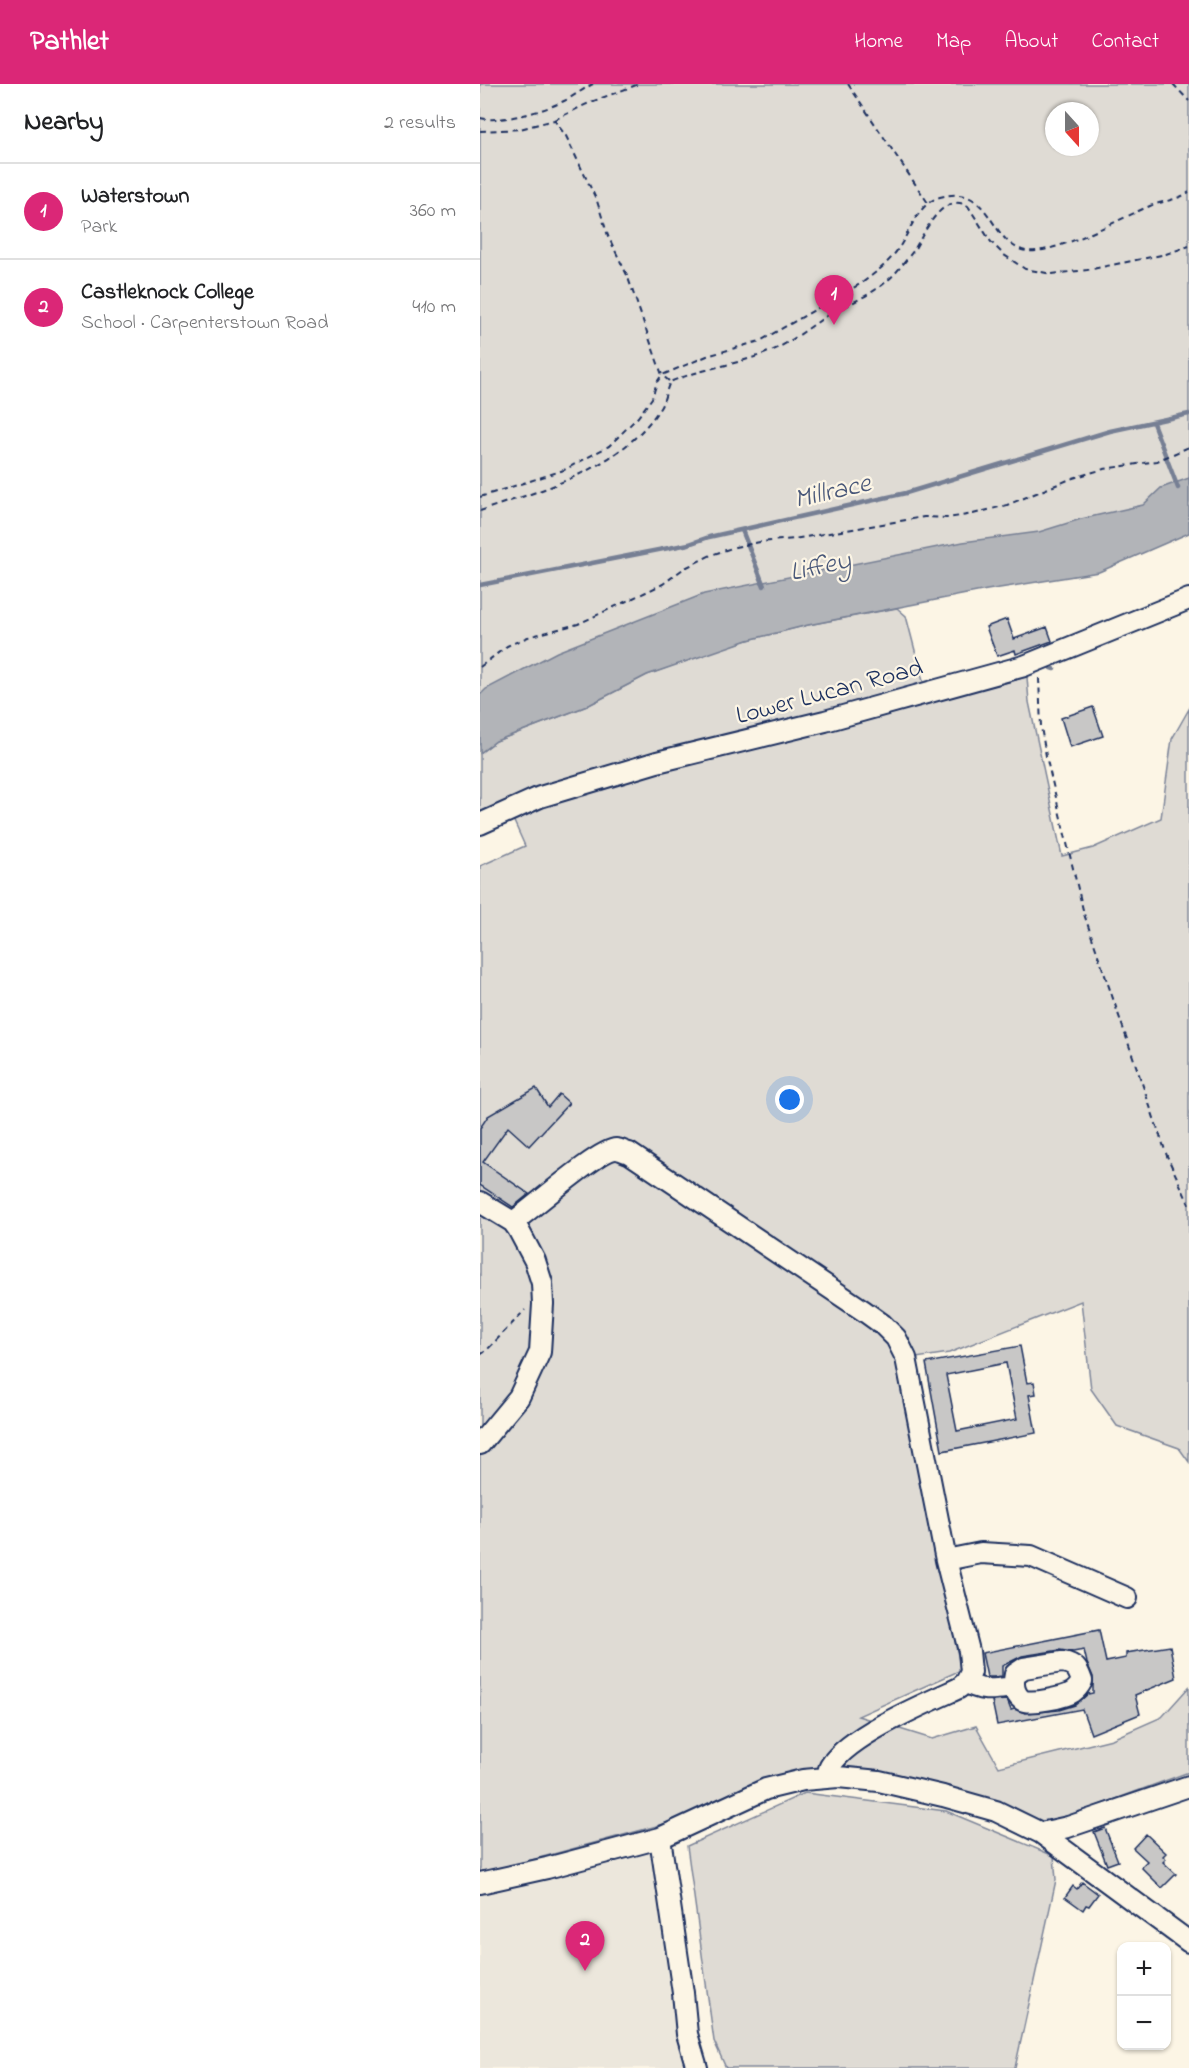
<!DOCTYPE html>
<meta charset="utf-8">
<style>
body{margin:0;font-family:"Indie Flower",sans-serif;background:#f2f2f2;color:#202124}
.controls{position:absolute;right:18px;bottom:18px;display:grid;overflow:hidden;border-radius:12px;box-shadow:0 2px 4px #0004}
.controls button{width:54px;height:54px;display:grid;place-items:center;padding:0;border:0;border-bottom:2px solid #e0e0e0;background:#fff;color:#202124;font:30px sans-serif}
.compass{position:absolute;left:565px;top:18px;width:54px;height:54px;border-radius:50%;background:#fff;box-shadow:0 2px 4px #0004;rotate:159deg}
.you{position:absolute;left:310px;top:1016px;width:21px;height:21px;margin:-15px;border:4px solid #fff;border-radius:50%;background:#1a73e8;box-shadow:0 0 0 9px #1a73e833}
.badge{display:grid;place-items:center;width:39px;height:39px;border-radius:50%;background:#db2777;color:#fff;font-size:20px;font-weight:700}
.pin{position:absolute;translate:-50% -50px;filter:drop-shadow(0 2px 3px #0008)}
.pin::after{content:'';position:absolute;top:32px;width:21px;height:18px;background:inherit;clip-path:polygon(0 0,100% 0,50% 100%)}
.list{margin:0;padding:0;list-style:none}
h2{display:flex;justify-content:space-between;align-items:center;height:78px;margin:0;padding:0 24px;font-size:26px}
h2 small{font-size:20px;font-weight:400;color:#757577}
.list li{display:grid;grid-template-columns:39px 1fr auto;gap:18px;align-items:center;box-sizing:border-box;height:96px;padding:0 24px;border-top:2px solid #e0e0e0}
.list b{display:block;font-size:22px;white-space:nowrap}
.list p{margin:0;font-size:20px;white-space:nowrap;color:#757577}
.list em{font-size:20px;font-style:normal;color:#757577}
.map{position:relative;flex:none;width:709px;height:1984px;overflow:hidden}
header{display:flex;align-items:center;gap:36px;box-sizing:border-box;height:84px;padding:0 30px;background:#db2777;color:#fff}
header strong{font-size:28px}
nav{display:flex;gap:33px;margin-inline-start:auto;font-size:21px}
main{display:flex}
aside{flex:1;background:#fff}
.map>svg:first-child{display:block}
.built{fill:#ece7dc}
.green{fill:#dfdbd4;stroke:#7d8599;stroke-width:1.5;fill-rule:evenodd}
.water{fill:#b2b4b8;stroke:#767f94;stroke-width:1.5}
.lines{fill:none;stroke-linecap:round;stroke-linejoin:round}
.stream{stroke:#767f94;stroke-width:4.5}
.building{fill:#c8c7c6;stroke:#1b2f5e;stroke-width:1.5;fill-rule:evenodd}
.minor-casing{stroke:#1b2f5e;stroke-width:24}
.path{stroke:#1b2f5e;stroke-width:2;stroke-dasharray:6 4.5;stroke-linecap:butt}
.minor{stroke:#fcf5e5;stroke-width:20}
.labels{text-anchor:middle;stroke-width:4.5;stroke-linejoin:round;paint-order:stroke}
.street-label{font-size:26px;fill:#1b2f5e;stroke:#fcf5e5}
.water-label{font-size:27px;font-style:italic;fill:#485779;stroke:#fcf5e5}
</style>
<header>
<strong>Pathlet</strong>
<nav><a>Home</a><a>Map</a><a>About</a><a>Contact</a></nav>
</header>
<main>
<aside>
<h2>Nearby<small>2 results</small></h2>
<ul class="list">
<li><span class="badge">1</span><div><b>Waterstown</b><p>Park</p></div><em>360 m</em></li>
<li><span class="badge">2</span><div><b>Castleknock College</b><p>School · Carpenterstown Road</p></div><em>410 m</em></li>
</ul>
</aside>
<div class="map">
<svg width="709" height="1984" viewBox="0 0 709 1984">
<rect width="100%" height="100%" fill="#fcf5e5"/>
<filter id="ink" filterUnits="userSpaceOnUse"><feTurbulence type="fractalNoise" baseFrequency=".0167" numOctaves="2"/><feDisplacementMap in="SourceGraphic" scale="12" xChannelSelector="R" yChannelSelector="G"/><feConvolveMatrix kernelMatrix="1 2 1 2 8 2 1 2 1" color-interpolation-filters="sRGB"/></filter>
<g filter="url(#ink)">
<path class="built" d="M193,1761l27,201 10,22h-230v-173z"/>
<path class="green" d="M0,0h709v419l-253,68 -456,157zM574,27h36v36h-36z
M417,524l9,8 18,69 -318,81 -126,49v-62l16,-12 91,-35 60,-31 62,-23 39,-12 60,-15z
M547,593l2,25 33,154 31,-8 68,-30 11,-79 17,-30v753l-10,-14 -62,-22 -26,-37 -10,-88 -132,52 -53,8 65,309 -103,46 74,23 44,-13 23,41 113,-28 50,-22 27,-30v85l-147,54 -162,-52 -155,29 -61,21 -184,50v-1008l45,-20 -13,-29 97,-33z
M325,1709l141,18 108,45 2,24 -41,188h-289l-12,-27 -27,-195z"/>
<path class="water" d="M709,394v55l-90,39 -112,18 -179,35 -60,15 -101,35 -60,31 -91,35 -16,12v-58l6,-6 71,-37 147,-58 259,-52 76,-10 42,-13 62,-14 18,-17z"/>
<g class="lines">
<path class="stream" d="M673,339l25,65
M262,446l22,56
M0,501l209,-41 20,-7 197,-44 204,-62 79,-17
M571,584l3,1"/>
</g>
<path class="building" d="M527,535l7,20 33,-12 5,14 -36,13 -1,-4 -18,6 -11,-29z
M613,623l10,29 -33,11 -9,-29z
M56,1004l12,19 11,-13 10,9 -40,43 -21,-19 -25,35 46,32 -16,13 -33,-22v-57l8,-12z
M540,1262l7,37 7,-1 2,12 -7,1 7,38 -94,18 -16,-88zM526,1279l11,56 -60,12 -11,-56z
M619,1546l7,32 20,-4v-5l44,-7 6,32 -41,17 5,19 -49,20 -9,-25 -85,16 -5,-24 15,-1 4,10 3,-1 11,4 34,-3 16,-5 13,-11 5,-1v-16l-6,-14 -3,-13 -11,2 -13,-2 -38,6 -20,10v10l-8,1h-7l-5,-24z
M625,1744l13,33 -11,4 -13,-33z
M666,1750l20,19 -3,3 3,3 -3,3 13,12 -14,14 -21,-21 6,-6 -14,-13z
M602,1798l16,12 -9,12 -3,-1 -3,5 -18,-13 8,-11 4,3z"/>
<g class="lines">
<g class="minor-casing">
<path id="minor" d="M0,740l60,-27 117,-35 168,-41 199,-55 165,-67
M0,1118l33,20 5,7 17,32 7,22 1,21 -3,48 -21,45 -39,47
M33,1138c18,-12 86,-73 103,-73 4,0 9,3 13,4l235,158 18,13 14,14 10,20 40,202 23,91 2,21 -5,10 -7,6c-33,15 -109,47 -128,77 -3,4 -3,8 -4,13
M466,1476l35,-7 50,3 96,42
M582,1578c13,2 16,7 20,19 -2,4 -5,8 -9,11 -7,5 -44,13 -51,8 -8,-6 -9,-17 -7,-26l9,-6z
M486,1598c16,11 30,7 48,5
M561,1749l27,-6 121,-41
M180,1754l23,155 4,41 10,34
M0,1799l67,-15 113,-30 106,-49 37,-9 35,-3 41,4 64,15 53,15 45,22 148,109"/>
</g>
<path class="path" d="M368,0l80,119
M693,0l16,17
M0,34c22,5 64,-7 84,-17 10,-5 19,-12 29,-17
M74,36l37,-18 48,-18
M0,47l40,-2 34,-9 12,16 31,65 11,35 19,39 35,100 7,6
M0,413l84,-27 45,-24 29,-29 14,-19 5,-16 5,-7 45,-19 53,-15 102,-58c13,-10 27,-20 36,-34 13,-18 19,-45 42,-52 51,-14 48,42 82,53 27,9 100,-33 128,-44 13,-5 28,-6 39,-14
M0,427c65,-22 141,-42 180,-103 5,-8 6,-18 10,-26 30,-13 65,-17 96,-29 22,-8 42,-25 62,-38 20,-11 42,-19 59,-34 10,-8 19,-21 27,-31 10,-16 28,-59 54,-44l23,36 13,13 21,14 27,5 35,-4 79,-16 23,-8
M0,583l27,-21 21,-9 50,-13 85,-40 20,-15 28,-14 24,-8 25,-5 34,-3 130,-22 24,1 25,-4 34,-9 66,-27 31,-9 53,-8 32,-14
M559,594l2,49 5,29 38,158 83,242 22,48
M0,1271l6,-4 39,-41"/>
<use href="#minor" class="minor"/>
</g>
</g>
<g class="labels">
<g class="street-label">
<text transform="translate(349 606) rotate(-15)" y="9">Lower Lucan Road</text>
</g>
<g class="water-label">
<text transform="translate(352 406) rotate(-13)" y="9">Millrace</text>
<text transform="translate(340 481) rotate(-12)" y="9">Liffey</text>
</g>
</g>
</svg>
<div class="controls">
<button>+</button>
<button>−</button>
</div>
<svg class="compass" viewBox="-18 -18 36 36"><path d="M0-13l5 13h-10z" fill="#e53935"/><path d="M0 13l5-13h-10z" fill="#757577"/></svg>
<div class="you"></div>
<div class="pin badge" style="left:354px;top:241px">1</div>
<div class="pin badge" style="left:105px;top:1887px">2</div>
</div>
</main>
